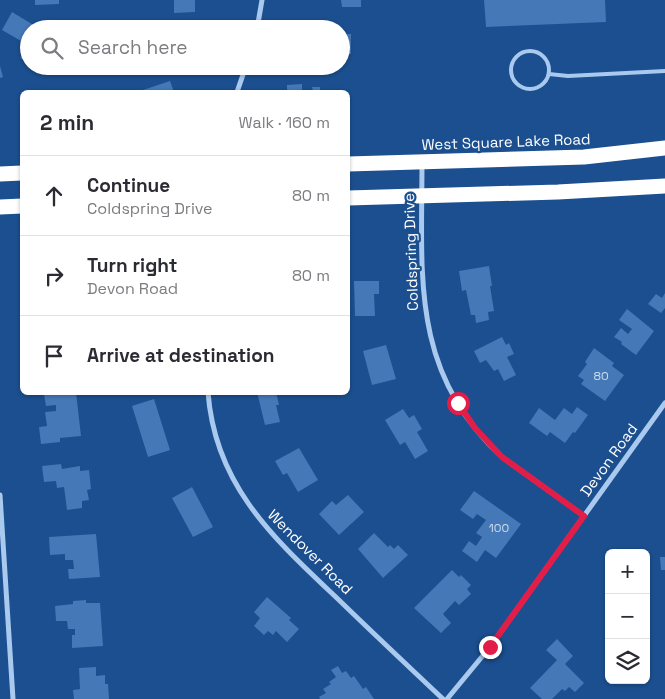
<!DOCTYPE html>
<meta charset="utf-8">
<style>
body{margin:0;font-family:"Space Grotesk",sans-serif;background:#f7f7f7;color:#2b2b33}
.controls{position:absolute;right:15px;bottom:15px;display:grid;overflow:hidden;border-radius:8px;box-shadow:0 1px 4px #0004}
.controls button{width:45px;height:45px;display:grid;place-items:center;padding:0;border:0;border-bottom:1px solid #e1e1e2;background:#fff;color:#2b2b33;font:25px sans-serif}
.stop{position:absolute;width:15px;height:15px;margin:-11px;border:4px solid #e11d48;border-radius:50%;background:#fff}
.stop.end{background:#e11d48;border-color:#fff;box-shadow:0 1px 5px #0008}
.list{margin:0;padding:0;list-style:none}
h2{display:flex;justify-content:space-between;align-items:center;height:65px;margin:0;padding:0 20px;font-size:21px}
h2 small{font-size:16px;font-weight:400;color:#7c7c81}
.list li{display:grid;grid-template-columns:32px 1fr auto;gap:15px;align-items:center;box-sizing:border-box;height:80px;padding:0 20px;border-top:1px solid #e1e1e2}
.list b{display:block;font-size:19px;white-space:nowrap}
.list p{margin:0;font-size:16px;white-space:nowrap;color:#7c7c81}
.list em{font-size:16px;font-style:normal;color:#7c7c81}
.icon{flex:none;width:28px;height:28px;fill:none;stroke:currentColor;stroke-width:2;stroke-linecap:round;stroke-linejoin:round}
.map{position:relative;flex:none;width:665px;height:699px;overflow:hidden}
.search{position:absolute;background:#fff;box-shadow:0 1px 4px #0004;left:20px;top:20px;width:330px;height:55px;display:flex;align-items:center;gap:12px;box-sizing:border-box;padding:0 18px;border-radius:28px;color:#7c7c81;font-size:19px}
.panel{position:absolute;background:#fff;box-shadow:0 1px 4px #0004;left:20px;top:90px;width:330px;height:305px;border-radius:8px}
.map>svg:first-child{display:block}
.building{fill:#4478b7}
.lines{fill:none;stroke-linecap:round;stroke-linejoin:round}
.lane{stroke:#a9c9ee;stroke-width:4}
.street{stroke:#a9c9ee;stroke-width:5}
.highway{stroke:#fff;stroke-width:15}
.route{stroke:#e11d48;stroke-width:6}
.labels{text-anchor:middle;stroke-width:4.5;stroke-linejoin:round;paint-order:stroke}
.number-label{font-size:12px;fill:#d0dded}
.street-label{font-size:15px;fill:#fff;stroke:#1b4f8f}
</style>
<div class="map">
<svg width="665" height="699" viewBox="0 0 665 699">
<rect width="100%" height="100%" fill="#1b4f8f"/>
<path class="building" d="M35,0h24v4l-24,1z
M174,0h21v12l-21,1z
M341,0h20v7h-19z
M484,0h121l1,22 -120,5z
M12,12l28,17h-11v34l-9,-5 8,-13 -26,-15z
M341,34h10v20h-10z
M0,66l3,11 -3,1z
M170,81l4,11h-37z
M302,84v8h-15v-7z
M312,87h8v4l11,-1v2h-22v-1h4z
M489,266l3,20h-2l4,25 -6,1 1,8 -13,3 -1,-8h-4l-5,-25 -4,1 -3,-20z
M354,281h25v13h-5l1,22h-20z
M665,293v15l-4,5 -13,-9 8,-10 6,4z
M627,309l27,22 -18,24 -15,-11 1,-2 -8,-5 7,-9 7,6 4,-5 -13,-9z
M502,337l4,8 3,-2 5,11 -7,3 9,18 -12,6 -6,-12 -4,2 -8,-11 -6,3 -6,-12z
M386,345l10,34 -24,6 -9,-34z
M594,348l20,15 -2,3 12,9 -19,26 -24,-17 3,-4 -6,-4 9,-12 -2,-2z
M58,392h18l5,44 -21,2v4l-19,2 -2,-17 8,-1 -2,-14 11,-1v-6l-10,1 -2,-12z
M257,392h19l3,13h-3l4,17 -15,3z
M154,399l16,51 -22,7 -16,-51z
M577,407l11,8 -13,18 -2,-1 -8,11 -15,-11 -3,4 -18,-13 10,-15 16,12 9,-12 8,6z
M403,409l6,9 5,-3 8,14 -5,3 11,19 -13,8 -10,-17 -5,3 -15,-25z
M299,448l19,32 -20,12 -11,-19 -4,2 -8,-14z
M61,464l1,5 18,-3v5l9,-1 2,19 -4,1 2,10 -7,1v7l-15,2 -3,-23 -7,1 -1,-7 -12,1 -2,-16z
M192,487l21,40 -20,10 -21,-39z
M474,491l47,33 -25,34 -11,-8 -8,12 -15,-11 7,-10 7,5 6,-9 -6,-4 10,-13 -9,-6 -4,5 -13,-9z
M348,495l16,17 -25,23 -20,-21 13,-13 4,4z
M374,533l14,14 2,-2 4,4 4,-4 10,10 -25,23 -25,-29z
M96,534l4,43 -31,2 -1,-10h6l-1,-9h-8v-6l-15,1 -1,-18z
M660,557h5v13h-4z
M452,570l7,7 2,-2 10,10 -4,4 4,5 -12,11 -4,-4 -12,13 8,9 -10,10 -27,-25z
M267,597l24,21 -2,2 10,9 -12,13 -11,-11 -3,4 -5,-4 -4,4 -10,-9 6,-8 -6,-6z
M86,600v3h14l3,43 -31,2v-13h3v-6h-7l-1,-8h-11l-1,-15 18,-2v-3z
M557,639l16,17 -8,8 19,19 -9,9 -6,-5 -4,4 -3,-2 -10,10h-10l-12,-11 27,-28 -11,-10z
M338,666l4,7 4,-2 5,7 3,-2 9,13 3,-2 8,12h-54l-1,-2 7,-4 -3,-4 8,-5 -2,-2 7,-5 -5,-7z
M96,667v9l9,-1v9h3l1,15h-35l-1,-9 7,-1 -1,-21z"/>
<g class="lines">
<path class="lane" d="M511 70a19 19 0 1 1 38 0a19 19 0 1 1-38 0Z
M549,74l19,2 97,-5"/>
<path class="street" d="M257,29l5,-29
M237,92l9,-26
M422,163c0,112 -12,210 80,294l82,59
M208,392c7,96 69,149 133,210 34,33 68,65 102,97
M0,495l13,204
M447,699l43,-52 175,-244"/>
<path class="highway" d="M348,164l236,-7 81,-9
M0,174l22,-1
M348,198l210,-6 107,-6
M0,207l22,-1"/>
</g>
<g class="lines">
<path class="route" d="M458,403l17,25 27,29 82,59 -94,131"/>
</g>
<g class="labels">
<g class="number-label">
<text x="601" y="380">80</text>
<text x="499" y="532">100</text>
</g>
<g class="street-label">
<text transform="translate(506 142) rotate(-2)" y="5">West Square Lake Road</text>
<text transform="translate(411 252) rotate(-92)" y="5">Coldspring Drive</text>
<text transform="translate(609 460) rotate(-54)" y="5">Devon Road</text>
<text transform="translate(310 552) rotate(45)" y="5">Wendover Road</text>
</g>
</g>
</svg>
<div class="controls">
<button>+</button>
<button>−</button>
<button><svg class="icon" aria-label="layers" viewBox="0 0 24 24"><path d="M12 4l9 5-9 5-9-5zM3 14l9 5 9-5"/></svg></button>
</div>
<div class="stop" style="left:458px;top:403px"></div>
<div class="stop end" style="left:490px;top:647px"></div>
<div class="search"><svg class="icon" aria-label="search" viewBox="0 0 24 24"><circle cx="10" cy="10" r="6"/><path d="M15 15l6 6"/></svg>Search here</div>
<section class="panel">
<h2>2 min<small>Walk · 160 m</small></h2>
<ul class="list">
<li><svg class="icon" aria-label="ahead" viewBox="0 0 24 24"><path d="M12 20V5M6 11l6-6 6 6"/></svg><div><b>Continue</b><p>Coldspring Drive</p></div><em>80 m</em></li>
<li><svg class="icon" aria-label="right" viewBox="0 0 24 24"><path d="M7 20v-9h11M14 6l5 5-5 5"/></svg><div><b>Turn right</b><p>Devon Road</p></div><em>80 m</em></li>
<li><svg class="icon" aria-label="arrive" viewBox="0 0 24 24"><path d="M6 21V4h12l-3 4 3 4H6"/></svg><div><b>Arrive at destination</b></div></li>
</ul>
</section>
</div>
